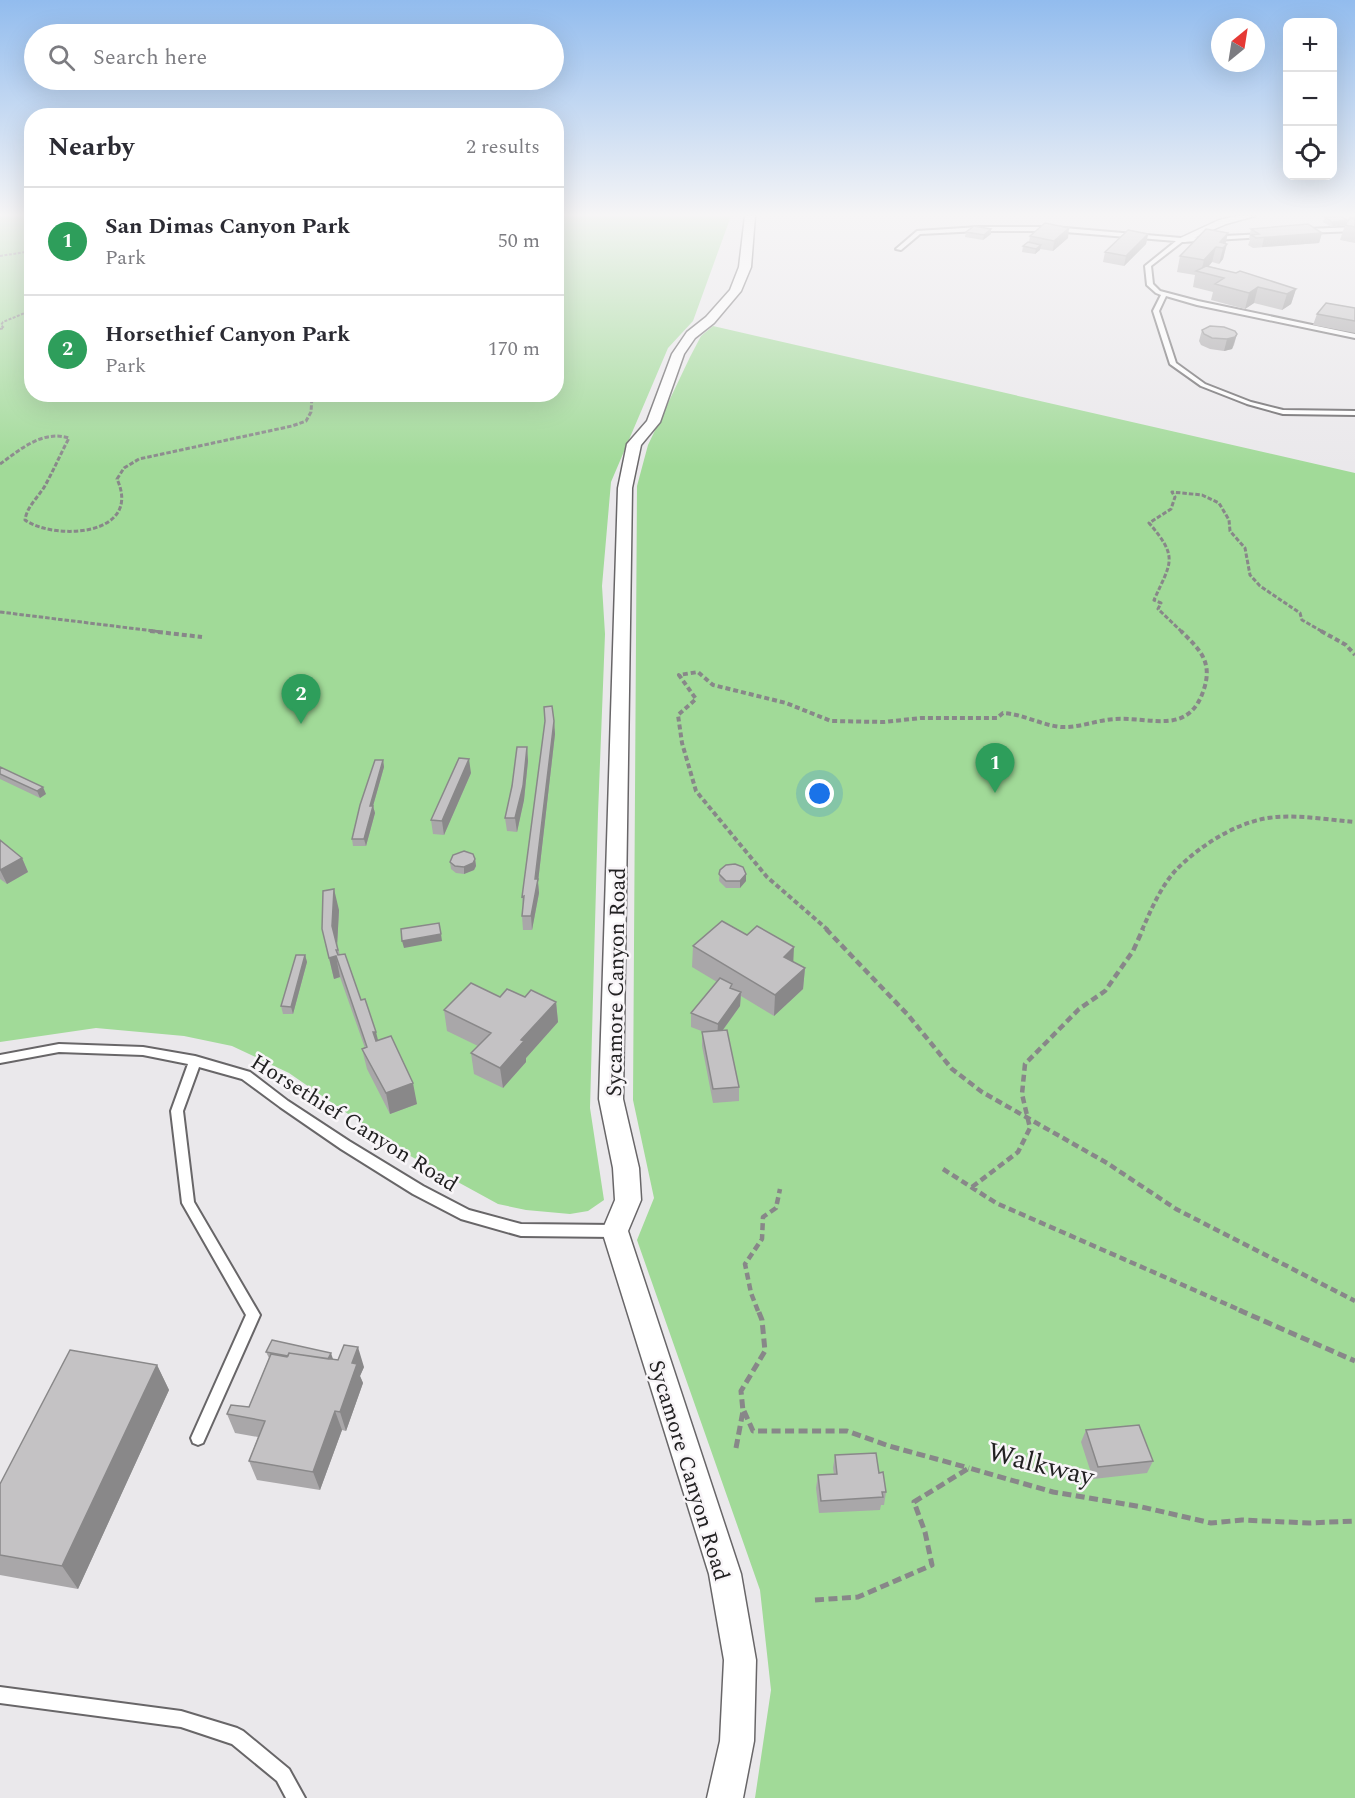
<!DOCTYPE html>
<meta charset="utf-8">
<style>
body{margin:0;font-family:Spectral,serif;background:#f7f7f7;color:#2b2b33}
.controls{position:absolute;right:18px;top:18px;display:grid;overflow:hidden;border-radius:12px;box-shadow:0 6px 24px #0002}
.controls button{width:54px;height:54px;display:grid;place-items:center;padding:0;border:0;border-bottom:2px solid #e1e1e2;background:#fff;color:#2b2b33;font:30px sans-serif}
.compass{position:absolute;left:1211px;top:18px;width:54px;height:54px;border-radius:50%;background:#fff;box-shadow:0 6px 24px #0002;rotate:30deg}
.you{position:absolute;left:820px;top:794px;width:21px;height:21px;margin:-15px;border:4px solid #fff;border-radius:50%;background:#1a73e8;box-shadow:0 0 0 9px #1a73e833}
.badge{display:grid;place-items:center;width:39px;height:39px;border-radius:50%;background:#111827;color:#fff;font-size:20px;font-weight:700}
.pin{position:absolute;translate:-50% -50px;filter:drop-shadow(0 2px 3px #0008)}
.pin::after{content:'';position:absolute;top:32px;width:21px;height:18px;background:inherit;clip-path:polygon(0 0,100% 0,50% 100%)}
.list{margin:0;padding:0;list-style:none}
h2{display:flex;justify-content:space-between;align-items:center;height:78px;margin:0;padding:0 24px;font-size:26px}
h2 small{font-size:20px;font-weight:400;color:#7c7c81}
.list li{display:grid;grid-template-columns:39px 1fr auto;gap:18px;align-items:center;box-sizing:border-box;height:108px;padding:0 24px;border-top:2px solid #e1e1e2}
.list b{display:block;font-size:22px;white-space:nowrap}
.list p{margin:0;font-size:20px;white-space:nowrap;color:#7c7c81}
.list em{font-size:20px;font-style:normal;color:#7c7c81}
.icon{flex:none;width:33px;height:33px;fill:none;stroke:currentColor;stroke-width:2;stroke-linecap:round;stroke-linejoin:round}
.map{position:relative;flex:none;width:1355px;height:1798px;overflow:hidden}
.search{position:absolute;background:#fff;box-shadow:0 6px 24px #0002;left:24px;top:24px;width:540px;height:66px;display:flex;align-items:center;gap:15px;box-sizing:border-box;padding:0 21px;border-radius:33px;color:#7c7c81;font-size:22px}
.panel{position:absolute;background:#fff;box-shadow:0 6px 24px #0002;left:24px;top:108px;width:540px;height:294px;border-radius:24px}
.map>svg:first-child{display:block}
.green{fill:#a1da98}
.lines{fill:none;stroke-linecap:round;stroke-linejoin:round}
.service-casing{stroke:#686668;stroke-width:4}
.minor-casing{stroke:#686668;stroke-width:3}
.path-far4{stroke:#888789;stroke-width:2;stroke-dasharray:3 1.5;stroke-linecap:butt}
.path-far3{stroke:#888789;stroke-width:3;stroke-dasharray:4.5 2;stroke-linecap:butt}
.path-far2{stroke:#888789;stroke-width:4;stroke-dasharray:5 3;stroke-linecap:butt}
.path-far1{stroke:#888789;stroke-width:4.5;stroke-dasharray:7 4;stroke-linecap:butt}
.path{stroke:#888789;stroke-width:5;stroke-dasharray:9 4.5;stroke-linecap:butt}
.service{fill:#fff;fill-rule:evenodd}
.minor{fill:#fff;fill-rule:evenodd}
.wall{fill:#a9a7a9}
.shaded-wall{fill:#898889}
.building{fill:#c4c2c4;stroke:#898889;stroke-width:1.5}
.labels{text-anchor:middle;stroke-width:5;stroke-linejoin:round;paint-order:stroke}
.street-label{font-size:22px;fill:#222122;stroke:#f8f5f8}
.near-street-label{font-size:27px;fill:#222122;stroke:#f8f5f8}
</style>
<div class="map">
<svg width="1355" height="1798" viewBox="0 0 1355 1798">
<rect width="100%" height="100%" fill="#eae8eb"/>
<path class="green" d="M0,216h31l1,178h524l1,-178h174l-38,105 -25,27 -57,134 -9,104 3,48 -7,180 -8,294 14,92 -16,11 -18,3 -44,-4 -28,-6 -95,-52 -114,-79 -57,-27 -48,-10 -88,-8 -96,14z
M713,326l642,147v1325h-600l16,-108 -11,-100 -123,-350 17,-42 -21,-98 4,-614 11,-41 42,-88 11,-21z"/>
<g class="lines">
<g class="service-casing">
<path id="service" d="M979,227h74l128,11 85,-4 -2,3 -82,5 -31,24 2,18 7,7 38,10 157,33v4l-158,-33 -31,-9 -7,15 17,52 29,21 46,18 32,8 72,1v4l-72,-1 -36,-10 -46,-18 -31,-22 -17,-53 8,-16 -5,-2 -9,-8 -2,-19 31,-25 -123,-10h-74l-59,3 -19,16 -5,-1 21,-18z
M1355,227v4l-49,2 -3,-2 3,-2z
M59,1044l84,3 52,9 55,16 38,29 61,40 74,45 46,24 52,14 94,1 5,2 2,4 -2,4 -5,2 -94,-1 -60,-17 -48,-25 -72,-45 -61,-42 -38,-28 -43,-12 -16,44 11,91 66,113 -57,128 -5,2 -5,-2 -2,-5 55,-123 -64,-112 -11,-92 17,-47 -45,-9 -84,-3 -59,11v-8z
M0,1687l181,24 56,17 6,3 46,38 16,29h-19l-9,-17 -45,-37 -51,-17 -181,-24z"/>
</g>
<g class="minor-casing">
<path id="minor" d="M745,216h10l-4,51 -10,24 -27,32 -19,15 -11,16 -24,68 -19,23 -9,43 -9,611 16,69 2,32 -13,31 113,343 15,86 -2,81 -11,57h-36l13,-57 4,-81 -15,-86 -107,-343 13,-31 -2,-32 -14,-69 19,-611 9,-44 20,-23 25,-67 15,-22 19,-15 24,-27 9,-23z
M1237,216h18l-29,8 -41,18h-8l-1,-2 43,-20z"/>
</g>
<path class="path-far4" d="M0,256l32,-5
M0,329l4,-1 -3,-3 2,-3 29,-12
M312,399v-5"/>
<path class="path-far3" d="M0,464c21,-15 42,-34 69,-26 -8,15 -14,29 -22,44 -6,13 -20,23 -22,38 30,21 118,16 92,-41l7,-11 15,-9 153,-33 14,-5 5,-9 1,-15
M0,612l162,20
M1182,632l-24,-23 3,-6 -7,-3c17,-38 25,-42 -5,-77l22,-14 4,-12 -3,-5 30,3 17,8 10,17 1,11 15,17 5,27 10,11 40,27 2,7 21,12"/>
<path class="path-far2" d="M150,631l52,6
M1321,631l25,14 9,10
M828,930l-61,-53 -71,-86 -14,-48 -4,-28 18,-16 -17,-24 19,-3 15,13 73,18 45,18 53,1 37,-4h76l6,-5c20,1 38,12 58,14 18,1 36,-7 54,-8 37,-2 74,17 89,-30 9,-28 -5,-40 -23,-58
M1142,930c9,-20 19,-44 34,-60 24,-25 65,-51 101,-53 25,-2 53,3 78,5"/>
<path class="path-far1" d="M826,929l82,86 44,54 30,23 125,71 69,46 179,92
M943,1169l53,34 246,108
M972,1187l46,-35 12,-24 -8,-34 3,-30 54,-55 26,-18 28,-40 10,-22
M758,1311l-7,-18 -6,-29 17,-25 1,-22 13,-9 4,-19"/>
<path class="path" d="M1239,1310l116,51
M744,1411l9,20h94l42,15 80,22
M736,1448l7,-37 -2,-20 24,-40 -3,-31 -4,-10
M815,1600l43,-3 74,-32 -7,-33 -11,-30 55,-34 84,24 89,15 69,16 31,-3 67,3 46,-2"/>
<use href="#service" class="service"/>
<use href="#minor" class="minor"/>
</g>
<path class="wall" d="M1325,217l22,6 8,-5v25l-15,-3 5,-15 -14,2 -8,-5z
M1251,229l71,4 -3,10 -66,5 -5,-3 2,-5 -1,-1z
M966,232l25,2 -8,6 -18,-3z
M1148,234l-2,10 -22,22 -21,-4 2,-10z
M1030,236l38,2 -15,13 -13,-2 -5,5 -13,-2 1,-6 6,-4z
M1226,243l-3,16 -4,5 -7,-2 -3,4 87,23 -5,15 -9,6 -28,-7 -9,6 -34,-9 2,-8 -20,-5 2,-12 -18,-3 3,-16z
M1355,308v25l-42,-8 4,-11z
M1202,330l35,4 -3,11 -2,4 -8,2 -14,-2 -9,-4 -2,-4z
M554,721l1,13 -17,148 1,11 -7,37h-9l-1,-14 1,-10 -1,-9z
M527,747l1,14 -4,39 -7,32 -10,-1 -2,-13z
M383,760l1,7 -11,39 2,7 -9,33h-13l-1,-7z
M0,767l46,27 -6,4 -40,-19z
M471,773l-27,62 -11,-1 -2,-14z
M0,840l22,18 6,14 -21,12 -7,-5z
M475,859l1,7 -2,4 -10,4 -8,-1 -5,-4 -1,-7z
M720,870l26,4v7l-6,7h-14l-7,-7z
M339,910l-2,35 3,10 21,45 17,41 39,63 -27,10 -23,-45 -5,-20 3,-1 -25,-71 -6,2 -12,-50z
M693,946l100,16 12,6 -2,21 -29,27 -33,-20 -1,10 -17,24 16,57v14l-26,2 -11,-57v-14h2l-13,-5v-14l26,-31 -25,-15z
M305,955l2,7 -14,52h-10l-2,-8z
M500,997h25l31,5 2,20 -32,36v4l-23,26 -29,-14 -3,-21 7,-7 -31,-15 -3,-21z
M266,1352l67,8 31,7 -4,9 3,7 -17,48 -4,-1 -22,60 -63,-10 -8,-19 9,-24 -23,-4 -8,-19 22,-7 20,-49z
M157,1365l12,25 -91,199 -78,-14v-91z
M1086,1430l67,31 -6,12 -54,6 -12,-37z
M835,1455l44,18 7,19 -2,13h-3l-1,5 -61,3 -3,-25 2,-13h16l-1,-7z"/>
<path class="shaded-wall" d="M1347,220l-1,5 -15,2 1,-5z
M1069,228l-1,10 -15,13 1,-10z
M991,229v5l-8,6 1,-5z
M1228,233l-3,13 2,-2 -4,15 -4,5 4,-16 -3,-6z
M1322,233l-3,10 -57,4 2,-10z
M1148,234l-2,10 -22,22 2,-10z
M1041,245l-1,5 -5,4 1,-5z
M1216,247l-4,15 -9,11 -2,-1 3,-12z
M1258,287l-4,16 -9,6 4,-16z
M1296,289l-5,15 -9,6 5,-16z
M1237,334l-5,15 -8,2 3,-12z
M554,721l1,13 -17,148 1,11 -7,37 -1,-14z
M527,747l1,14 -4,39 -7,32 -2,-14z
M469,759l2,14 -27,62 -2,-14z
M383,760l1,7 -13,46 -1,-7z
M43,787l3,7 -6,4 -3,-7z
M373,806l2,7 -9,33 -2,-7z
M22,858l6,14 -21,12 -7,-14z
M475,859l1,7 -2,4 -10,4v-7z
M746,874v7l-6,7v-7z
M334,889l5,21 -2,37 -5,-21z
M441,934l1,7 -38,7 -2,-7z
M794,947l-1,21 -9,-11z
M305,955l2,7 -14,52 -2,-7z
M336,956l4,21 -6,2 -5,-21z
M805,968l-2,21 -29,27 1,-21z
M741,992l-1,14 -23,32 1,-14z
M556,1002l2,20 -32,36v4l-23,26 -3,-20 21,-28z
M373,1032h3l5,20z
M413,1083l4,21 -27,10 -4,-21z
M358,1347l6,20 -4,9 3,7 -17,48 -6,-19 12,-49z
M331,1353l2,6 -5,12 -2,-7z
M157,1365l12,25 -91,199 -16,-23z
M335,1411l7,19 -22,60 -7,-18z"/>
<path class="building" d="M1341,216l6,4 -15,2 -7,-5z
M1350,218h5v9l-10,-2z
M1045,223l24,5 -15,13 -24,-5z
M1308,224l14,9 -66,5 -5,-3 8,-1 -8,-5z
M974,226l17,3 -7,6 -18,-3z
M1206,229l22,4 -8,9 7,2 -4,4 -7,-1 -12,13 -24,-4z
M1128,230l20,4 -22,22 -21,-4z
M1028,242l13,3 -5,4 -13,-3z
M1206,266l30,7 4,-2 56,18 -9,5 -29,-7 -9,6 -34,-9 9,-6 -28,-7z
M1326,303l29,5v13l-38,-7z
M1210,326l14,1 11,4 2,3 -2,3 -8,2 -15,-1 -8,-4 -2,-4z
M552,706l2,15 -19,158h3l-7,37h-9l2,-20 -2,1 23,-176 -1,-14z
M517,747h10l-4,39 -8,32h-10l7,-32z
M459,758l10,1 -27,62 -11,-1z
M375,760h8l-13,46h3l-9,33h-12l8,-34z
M0,767l43,20 -6,4 -37,-17z
M0,840l22,18 -22,12z
M464,851l9,3 2,5 -2,4 -9,4 -9,-1 -5,-4 3,-7z
M735,864l8,3 3,7 -6,7h-14l-7,-7 1,-4 6,-5z
M334,889l-2,37 6,24h-2l2,5 7,-1 16,46 4,-1 11,33h-3l3,9 15,-5 22,47 -27,10 -24,-44 5,-2 -31,-91 -7,2 -7,-29 1,-38z
M722,921l25,14 10,-9 37,21 -10,10 21,11 -30,27 -82,-49z
M439,923l2,11 -39,7 -1,-12z
M296,955h9l-14,52 -10,-1z
M720,978l12,6 -2,4 11,4 -23,32 -27,-11z
M471,983l29,14 7,-8 18,8 6,-7 25,12 -35,38 3,1 -24,27 -29,-15 20,-20 -47,-23z
M727,1030l12,57 -26,2 -11,-57z
M272,1340l59,13 -3,6 -39,-6 -1,3 -22,-4z
M344,1345l14,2 -6,16 5,1 -17,48 -5,-1 -22,61 -64,-11 16,-40 -38,-7 4,-9 18,2 22,-53 16,3 2,-4 49,7z
M70,1350l87,15 -95,201 -62,-11v-71z
M1139,1425l14,36 -55,6 -12,-37z
M876,1453l3,20 4,-1 3,20h-4l1,5 -62,4 -3,-26 19,-1 -2,-19z"/>
<linearGradient id="sky" x2="0" y2="1"><stop stop-color="#92bcee"/><stop offset="0.46" stop-color="#f6f5f6"/><stop offset="1" stop-color="#f6f5f6" stop-opacity="0"/></linearGradient>
<rect width="1355" height="467" fill="url(#sky)"/>
<g class="labels">
<g class="street-label">
<text transform="translate(615 982) rotate(-89)" y="8">Sycamore Canyon Road</text>
<text transform="translate(355 1122) rotate(32)" y="8">Horsethief Canyon Road</text>
<text transform="translate(690 1470) rotate(73)" y="8">Sycamore Canyon Road</text>
</g>
<g class="near-street-label">
<text transform="translate(1041 1464) rotate(14)" y="9">Walkway</text>
</g>
</g>
</svg>
<div class="controls">
<button>+</button>
<button>−</button>
<button><svg class="icon" aria-label="locate" viewBox="0 0 24 24"><circle cx="12" cy="12" r="6"/><path d="M12 2v4M12 18v4M2 12h4M18 12h4"/></svg></button>
</div>
<svg class="compass" viewBox="-18 -18 36 36"><path d="M0-13l5 13h-10z" fill="#e53935"/><path d="M0 13l5-13h-10z" fill="#7c7c81"/></svg>
<div class="you"></div>
<div class="pin badge" style="left:995px;top:793px;background:#2e9e5b">1</div>
<div class="pin badge" style="left:301px;top:724px;background:#2e9e5b">2</div>
<div class="search"><svg class="icon" aria-label="search" viewBox="0 0 24 24"><circle cx="10" cy="10" r="6"/><path d="M15 15l6 6"/></svg>Search here</div>
<section class="panel">
<h2>Nearby<small>2 results</small></h2>
<ul class="list">
<li><span class="badge" style="background:#2e9e5b">1</span><div><b>San Dimas Canyon Park</b><p>Park</p></div><em>50 m</em></li>
<li><span class="badge" style="background:#2e9e5b">2</span><div><b>Horsethief Canyon Park</b><p>Park</p></div><em>170 m</em></li>
</ul>
</section>
</div>
